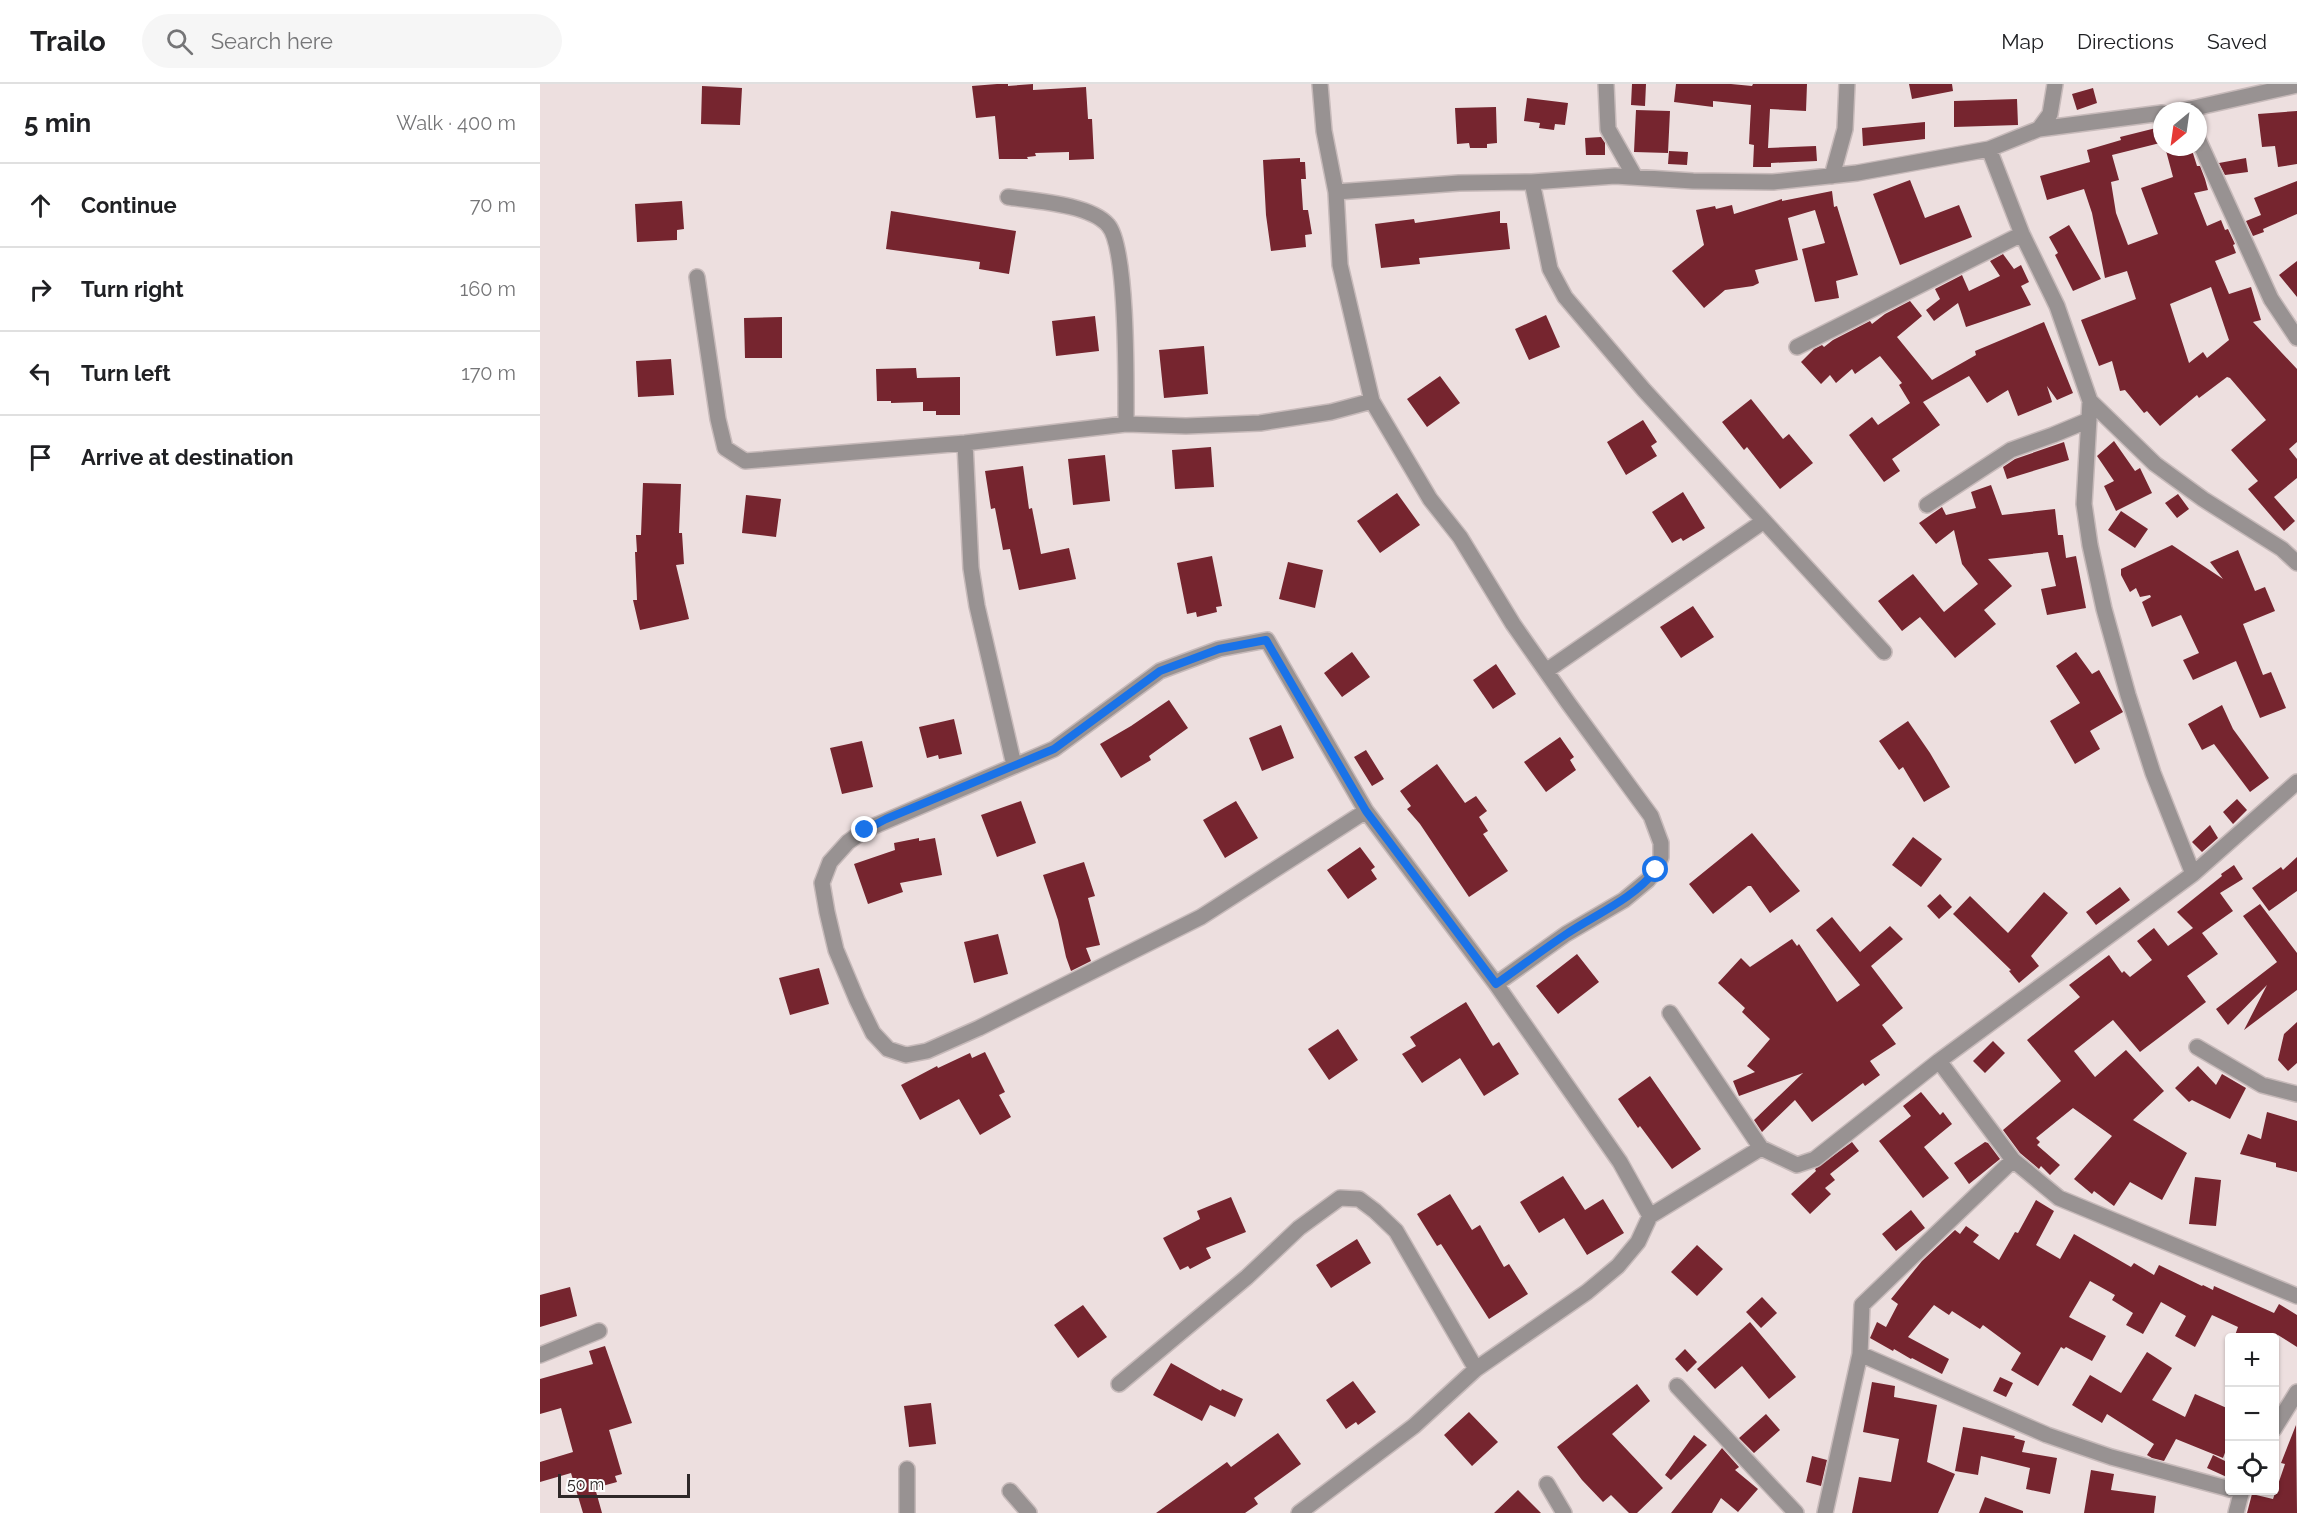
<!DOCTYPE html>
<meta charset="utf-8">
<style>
body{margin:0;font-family:Raleway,sans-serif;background:#f6f6f6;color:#202124}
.controls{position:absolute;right:18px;bottom:18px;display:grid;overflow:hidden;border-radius:6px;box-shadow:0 2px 4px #0004}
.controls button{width:54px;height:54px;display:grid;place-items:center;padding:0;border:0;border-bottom:2px solid #e0e0e0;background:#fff;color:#202124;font:30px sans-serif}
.compass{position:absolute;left:1613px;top:18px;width:54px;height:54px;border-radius:50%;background:#fff;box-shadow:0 2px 4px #0004;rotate:209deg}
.scale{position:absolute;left:18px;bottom:15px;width:132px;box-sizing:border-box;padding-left:6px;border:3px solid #2e2828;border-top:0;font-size:16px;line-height:21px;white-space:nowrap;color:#2e2828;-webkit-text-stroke:4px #fff;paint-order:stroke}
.stop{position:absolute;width:18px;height:18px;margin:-14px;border:4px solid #1a73e8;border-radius:50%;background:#fff}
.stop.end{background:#1a73e8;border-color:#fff;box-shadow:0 2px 6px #0008}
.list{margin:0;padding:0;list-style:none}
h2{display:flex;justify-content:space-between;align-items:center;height:78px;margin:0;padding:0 24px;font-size:26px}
h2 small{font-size:20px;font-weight:400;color:#757577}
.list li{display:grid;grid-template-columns:39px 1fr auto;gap:18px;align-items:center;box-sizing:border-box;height:84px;padding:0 24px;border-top:2px solid #e0e0e0}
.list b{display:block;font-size:22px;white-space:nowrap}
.list em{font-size:20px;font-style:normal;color:#757577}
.icon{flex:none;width:33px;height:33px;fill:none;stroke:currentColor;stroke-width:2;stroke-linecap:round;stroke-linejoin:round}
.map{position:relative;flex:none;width:1757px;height:1429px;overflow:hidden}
header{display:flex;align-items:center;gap:36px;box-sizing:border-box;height:84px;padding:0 30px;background:#fff;border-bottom:2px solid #e0e0e0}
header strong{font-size:28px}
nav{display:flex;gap:33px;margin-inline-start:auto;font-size:21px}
.search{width:420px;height:54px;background:#f6f6f6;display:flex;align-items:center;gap:15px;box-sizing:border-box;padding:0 21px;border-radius:33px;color:#757577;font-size:22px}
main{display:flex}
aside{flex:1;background:#fff}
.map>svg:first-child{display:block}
.building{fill:#76252f;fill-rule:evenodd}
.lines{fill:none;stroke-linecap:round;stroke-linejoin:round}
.minor-casing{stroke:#c7baba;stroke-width:18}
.minor{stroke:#989292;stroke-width:15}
.route{stroke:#1a73e8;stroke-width:8}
</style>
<header>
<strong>Trailo</strong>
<div class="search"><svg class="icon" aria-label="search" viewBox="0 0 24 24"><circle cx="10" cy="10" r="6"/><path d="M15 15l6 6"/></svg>Search here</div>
<nav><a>Map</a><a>Directions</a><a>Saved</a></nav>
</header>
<main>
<aside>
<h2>5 min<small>Walk · 400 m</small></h2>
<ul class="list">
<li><svg class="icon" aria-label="ahead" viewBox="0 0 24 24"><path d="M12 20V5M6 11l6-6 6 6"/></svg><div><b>Continue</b></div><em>70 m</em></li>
<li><svg class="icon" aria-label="right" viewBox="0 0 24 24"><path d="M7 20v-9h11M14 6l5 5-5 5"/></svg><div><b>Turn right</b></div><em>160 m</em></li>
<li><svg class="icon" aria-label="left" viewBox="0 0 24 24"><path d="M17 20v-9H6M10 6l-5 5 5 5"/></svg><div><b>Turn left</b></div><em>170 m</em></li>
<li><svg class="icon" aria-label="arrive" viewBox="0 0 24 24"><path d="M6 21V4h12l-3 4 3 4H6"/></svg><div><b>Arrive at destination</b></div></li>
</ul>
</aside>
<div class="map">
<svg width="1757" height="1429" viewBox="0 0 1757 1429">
<rect width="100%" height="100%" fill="#eddfdf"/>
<path class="building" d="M457,0h11v2l25,-2v6l53,-3 2,32h4l2,40 -25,1v-8l-34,1 1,3 -9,1 1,2h-29l-4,-43 -19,2 -4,-32z
M1092,0h14l-1,22 -14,-1z
M1136,0h55l21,2 1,-2h54l-1,27 -36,-2 -2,39 48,-2 1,15 -46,2v4h-18l1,-22 -5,-1 2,-39 -38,-4v6l-39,-5z
M1369,0h43l1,7 -41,8z
M162,2l40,2 -2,37 -39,-1z
M1553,4l4,15 -20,7 -5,-16z
M987,14l41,5 -3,22 -10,-1 -1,6 -15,-2 1,-5 -16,-2z
M1477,15l1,26 -64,2v-26z
M956,23l1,36 -10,1v4h-17l-1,-5 -12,1 -2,-36z
M1096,26l34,1 -2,42 -34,-1z
M1757,27v53l-19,3 -3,-21 -13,1 -4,-33z
M1385,38v17l-62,7 -1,-18z
M1616,44l4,15 -48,12 7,25 -8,2 5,31 12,32 30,-11 -17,-46 32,-11 -8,-30h26l6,19h3l5,13 3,11 -14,3 13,33 14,-6 4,10 3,-1 7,15 -2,1 3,8 -21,8 14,33 22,-7 10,33 -8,2 44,47v73l-8,7 8,10v19l-23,19 21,24 -11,10 -36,-42 10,-8 -27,-31 35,-30 -36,-42 -3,-1 -28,21 -2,-3 -37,31 -13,-15 -3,2 -19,-23 -5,1 -8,-30 -13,5 -18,-46 55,-21 -9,-28 -22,7 -13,-65 -8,-24 -37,11 -7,-24 50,-14 -3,-12 34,-10 -1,-3zM1671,203l18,53 -22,18 -4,-6 -14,11 -19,-59z
M1061,53l4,6v12h-19l-1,-17z
M1129,67l19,1 -1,13 -19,-1z
M760,74v4h5l1,17h-5l2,31h5l4,24 -7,1 1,12 -35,4 -5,-36 -3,-55z
M1706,74l2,14 -23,3 -6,-12z
M1370,96l15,38 34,-13 13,32 -72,28 -27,-71z
M1757,97v33l-34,15 1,3 -11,4 -7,-15 15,-6 -7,-17z
M1292,107l2,16 3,-1 21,69 -22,6 3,17 -24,4 -13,-53 23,-6 -10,-33 -27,8 10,42 -43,10 4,13 -6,3 -28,4 -21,18 -32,-37 32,-26 -8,-35 19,-4 1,3 16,-4 2,9 48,-15v2z
M142,117l2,28 -7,1v10l-40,2 -2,-38z
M351,127l125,20 -7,43 -30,-5 1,-7 -94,-13z
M960,127v12h7l3,26 -91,9 1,6 -39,4 -6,-44 39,-5 1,4z
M1529,141l32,54 -28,12 -18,-36 3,-2 -9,-16z
M1463,170l11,15 7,-4 8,17 -8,4 10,19 -65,22 -8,-24 -24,18 -8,-11 14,-11 -5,-10 27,-14 7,16 31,-15 -10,-15z
M1757,177v36l-18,-22z
M1370,217l12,15 -25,21 35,43 44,-25 -1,-4 69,-29 29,71 -16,7 -10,-14 5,16 -34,14 -10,-26 -21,13 -18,-27 -46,26 17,23 -48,34 8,12 -16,11 -35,-47 23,-18 6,8 32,-22 -11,-18 3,-2 -22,-27 -25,18 -3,-5 -16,14 -6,-8 -9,9 -20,-22 13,-13 8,-4 2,2 9,-7 37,-19 2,3 13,-10z
M1006,231l14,32 -31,13 -14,-31z
M555,232l4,35 -43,5 -4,-35z
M242,233v41h-37l-1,-40z
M664,262l4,48 -44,4 -5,-48z
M131,275l3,36 -36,2 -2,-36z
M376,284l1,10 43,-1v38h-24v-4h-13v-9l-32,1v-2h-14l-1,-32z
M900,292l20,27 -33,24 -20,-28z
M1211,315l32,40 6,-5 24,29 -33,26 -33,-42 -3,3 -22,-28z
M1103,336l14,22 -6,4 6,10 -31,19 -19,-33z
M1574,357l21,30 5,-3 12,25 -36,18 -12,-25 10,-5 -17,-25z
M1524,358l5,18 -62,19 -4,-12 12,-8z
M671,363l3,40 -39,2 -3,-39z
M565,371l5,46 -37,4 -5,-46z
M483,382l6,43 3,-1 9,46 28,-6 7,31 -57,11 -9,-41 -7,1 -8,-42 -4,1 -6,-38z
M103,399l38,1 -2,49h3l2,31 -8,1 13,54 -49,11 -7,-30h4l-2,-48h2l-1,-17h5z
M1451,401l11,30 53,-6 3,26h5l3,23 10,-2 10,52 -39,7 -6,-26 15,-3 -8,-34 -60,7 24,27 -28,24 12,14 -41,34 -35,-41 -18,14 -24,-30 35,-27 31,38 34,-28 -16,-20 -8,-34 -18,14 -17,-21 23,-16 4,8 30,-7 -5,-16z
M1143,408l22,36 -22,13 -2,-3 -9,5 -20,-31z
M857,409l23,32 -40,28 -23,-32z
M1638,410l11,15 -12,9 -12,-15z
M206,411l35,4 -5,38 -34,-4z
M1581,427l27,18 -13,19 -27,-18z
M1632,461l51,34 -13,-17 28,-12 17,41 10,-4 10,24 -32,13 20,51 8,-3 15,36 -26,10 -24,-57 -43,19 -10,-20 16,-7 -18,-38 -29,12 -10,-25 9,-5 -1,-2 -10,2 -4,-9 -6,4 -9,-17v-6z
M672,472l10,50 -6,1 1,5 -20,5 -1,-5 -9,2 -10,-51z
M748,478l35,8 -8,38 -36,-9z
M1153,522l21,31 -33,21 -21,-31z
M812,568l18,25 -28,20 -18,-24z
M1536,568l16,22 7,-4 24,42 -33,19 10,18 -25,15 -25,-43 30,-18 -24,-37z
M956,580l20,30 -23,15 -20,-29z
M629,616l19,28 -39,28 2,4 -30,18 -21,-34 31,-18z
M1682,621l11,24 36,49 -19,14 -36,-48 -12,6 -14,-26z
M414,635l8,35 -23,5 -1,-4 -11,3 -8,-31z
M1368,637l22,32 20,34 -26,15 -21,-35 -4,3 -20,-29z
M741,641l13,33 -32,13 -13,-33z
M1020,653l14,20 -4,3 6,10 -30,22 -22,-30z
M322,657l11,46 -31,7 -12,-46z
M826,666l18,29 -12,7 -18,-29z
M897,680l28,39 11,-7 11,15 -8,6 9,14 -5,3 25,37 -39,26 -49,-73 -13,-15 4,-3 -11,-15z
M1697,715l10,11 -14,14 -10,-12z
M481,717l15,42 -39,14 -16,-42z
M696,717l22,37 -33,20 -22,-38z
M1670,741l8,13 -16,14 -10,-10z
M1212,749l48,58 -30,22 -19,-27h-3l-35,28 -24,-30z
M1373,753l29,22 -21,28 -29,-22z
M379,754v3l16,-3 7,37 -42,8 3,9 -35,12 -14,-40 41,-14 -1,-7z
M820,763l15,20 -4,3 6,9 -29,20 -21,-29z
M1757,773v34l-28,20 -17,-23 29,-21 2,3z
M544,778l11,34 -7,2 12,47 -14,3 5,13 -20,10 -5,-14 -8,-37 -15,-45z
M1694,781l9,14 -23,14 13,18 -31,22 16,21 -31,22 19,26 -66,50 -27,-32 -39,31 21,26 31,-27 38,41 -31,29 54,33 -25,47 -32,-18 -16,24 -20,-15 -2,3 -18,-15 38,-43 -39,-28 -37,30 4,4 -3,3 23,20 -10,10 -9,-9 -2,3 -19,-16 -17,-23 58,-49 -34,-41 53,-43 -11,-12 40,-30 13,18 2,-2 6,6 22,-17 -15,-19 17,-13 14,18 25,-18 -16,-16 45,-36 -1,-2z
M1580,803l10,13 -34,25 -10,-13z
M1504,808l24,21 -37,43 8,10 -20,17 -10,-12 2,-1 -58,-56 17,-18 38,37z
M1400,810l12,13 -13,12 -12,-13z
M1720,820l37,49v37l-53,40 23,-45 -39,40 -12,-16 61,-47 -34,-46z
M1292,833l28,35 30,-26 13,13 -32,27 32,42 -21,17 14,19 -26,17 10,14 -15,11 -2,-3 -51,39 -17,-22 -33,32 -8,-12 49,-47 -64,23 -6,-15 22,-9 -8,-6 23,-27 -28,-27 3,-4 -27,-25 23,-25 9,9 42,-28 5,7 2,-2 38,58 23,-17 -44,-55z
M458,850l10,40 -34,9 -10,-41z
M1037,870l22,28 -41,32 -22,-28z
M279,884l10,36 -39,11 -11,-37z
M926,918l27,44 6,-4 20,32 -35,22 -24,-38 -38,25 -20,-29 14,-8 -6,-9z
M1757,938v41l-9,8 -10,-11 6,-26z
M798,945l20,31 -29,20 -21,-31z
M1453,957l12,12 -20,20 -12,-12z
M445,968l20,40 -6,3 12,22 -31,18 -21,-36 -39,21 -19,-35 36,-19 1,2 32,-15 2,5z
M1658,982l18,19 6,-11 24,14 -16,31 -38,-19 -3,2 -14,-14z
M1110,992l51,73 -29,20 -32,-43 -2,2 -20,-29z
M1381,1008l19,23 3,-3 9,12 -28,23 25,31 -26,20 -44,-57 32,-25 -8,-10z
M1727,1028l30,9v51l-21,-5v-4l-36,-9 8,-20 13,5z
M1312,1058l7,9 -29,23 5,6 -10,8 6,6 -21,20 -19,-20 25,-23 -1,-2z
M1445,1058l3,1 12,16 -31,25 -15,-21z
M1023,1092l22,34 18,-11 21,34 -37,22 -23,-37 -25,15 -19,-31z
M1655,1093l26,3 -5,46 -27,-2z
M910,1110l22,36 8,-5 24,42 5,-3 19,30 -39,25 -48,-75 -4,2 -20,-32z
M691,1113l15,35 -40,16 5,10 -21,11 -2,-3 -8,4 -17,-32 37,-19 -3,-8z
M1496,1116l18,11 -18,34 24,14 14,-25 57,33 3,-4 20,12 5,-10 43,21 1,-1 10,5 1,-4 60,27 5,-9 18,11v32l-19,-12 -1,3h-43l4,-11 -26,-12 -17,32 -20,-11 11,-20 -25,-14 -18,32 -17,-9 7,-12 -21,-13 3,-5 -25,-14 -21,36 37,19 -14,25 -26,-14 -2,2 -3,-2 -23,39 -27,-16 10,-17 -38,-28 -3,4 -28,-18 -3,4 -15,-10 -26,32 41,22 -7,15 -30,-16 -1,1 -17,-10 -1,2 -23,-13 7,-16 9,5 12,-23 -7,-5 31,-38 33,-31 5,4 6,-8 13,9 -6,7 26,18 16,-28 3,1z
M1371,1126l14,18 -29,23 -14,-17z
M817,1155l14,24 -40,25 -15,-23z
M1157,1161l26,24 -26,27 -26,-24z
M30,1203l7,29 -37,11v-32z
M1222,1213l15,16 -16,15 -15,-16z
M543,1221l24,32 -29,21 -24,-33z
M1210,1238l46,55 -27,22 -27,-33 -27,23 -18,-20z
M65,1262l27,77 -23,7 13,44 -7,2 2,6 -22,6 7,25h-19l-12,-40 -31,9v-20l33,-10 -12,-44 -21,6v-35l53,-15 -4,-13z
M1145,1265l12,13 -10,10 -12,-13z
M1607,1268l25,16 -20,32 33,17 10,-23 34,15v33l-6,16 -47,-19 -12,22 -12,-3 -5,-3 7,-11 -47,-30 -5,9 -30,-18 18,-30 31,18z
M631,1279l50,28 1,-2 21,10 -8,18 -25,-12 -8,16 -49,-26z
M1460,1293l13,6 -7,14 -13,-6z
M813,1297l23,31 -18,13 -2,-3 -10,7 -20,-29z
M1332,1298l23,4 -1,11 43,8 -10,57 28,12 -17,39h-86l7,-36 32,5 8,-43 -36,-7z
M1097,1300l13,17 -38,33 51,54 -26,25h-8l-18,-18 -8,7 -21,-22 -25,-33z
M391,1319l5,41 -27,3 -5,-41z
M929,1328l29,30 -26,24 -28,-31z
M1226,1330l14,16 -26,23 -15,-15z
M1756,1341l1,88h-50l5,-19 21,5 12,-35 -4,-1z
M1423,1343l52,9 -1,2 11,3 -3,11 35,6 -7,36 -24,-5 4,-21 -49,-12 -3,19 -23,-4z
M738,1349l23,31 -47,34 4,6 -13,9h-89l71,-51 4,5z
M1154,1351l13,10 -36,35 -6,-5z
M1182,1364l17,19 -4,3 23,19 -20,23 -17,-14 -9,15h-41z
M1673,1371l16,8v15l-22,-10z
M1272,1372l15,4 -6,26 -15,-4z
M1551,1386l23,4 -3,16 45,6 -2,17h-70z
M978,1406l23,23h-47z
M1445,1413l38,14v2h-44z"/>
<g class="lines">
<g class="minor-casing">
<path id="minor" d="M780,0l4,47 12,61 4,73 32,136 58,98 30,38 53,87 56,80 82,112 10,27v14l-5,13 -8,10 -24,20 -58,34 -70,50
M1066,0l2,45 27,48
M1641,27l116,-26
M1499,45l11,-15 5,-30
M1658,55l73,160 26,39
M1449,65l33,85 35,72 33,95 65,63 48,35 79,50 15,14
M1292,92l13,-47 2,-45
M992,98l18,87 15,28 79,93 240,262
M796,108l123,-9 73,-1 83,-6 78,5 80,1 84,-9 132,-24 50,-20 123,-16
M468,113c27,4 82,7 100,28 20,22 18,164 18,199
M157,193l21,142 7,29 20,13 220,-18 161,-19 60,2 74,-3 71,-11 41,-11
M1257,263l225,-113
M1550,317l-6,103 6,41 14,64 24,86 25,78 40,101
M425,359l6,125 6,38 37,159
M1387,421l84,-55 42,-15 36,-15
M1006,587l218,-150
M1130,929l91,135 36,17 18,-6 124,-98 254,-187 104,-92
M1657,963l65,38 35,9
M1399,977l74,99 46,38 238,98
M1110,1132l111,-68
M1320,1270l187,81 64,22 119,32
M0,1271l59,-24
M579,1300l128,-107 52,-49 41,-30 19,1 16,12 21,20 80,138
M1137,1302l119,127
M1734,1345l23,-37
M1007,1400l17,29
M470,1407l19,22
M367,1429v-44
M759,1429l115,-87 62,-57 111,-77 31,-26 20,-24 12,-26 -30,-54 -124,-178 -130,-173 -99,-171 -48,9 -59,22 -106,78 -189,81 -17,12 -18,20 -8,21 5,29 9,38 21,50 16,33 15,16 18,6 21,-4 52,-23 222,-111 165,-106
M1285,1429l35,-159 2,-49 151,-145
M1696,1429l6,-23"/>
</g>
<use href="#minor" class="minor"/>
</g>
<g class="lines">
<path class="route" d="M325,746l21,-11 168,-70 106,-78 59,-22 47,-9 100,171 130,173c23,-16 45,-33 69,-49 31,-21 67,-35 91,-65"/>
</g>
</svg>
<div class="controls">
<button>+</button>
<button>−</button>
<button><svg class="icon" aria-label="locate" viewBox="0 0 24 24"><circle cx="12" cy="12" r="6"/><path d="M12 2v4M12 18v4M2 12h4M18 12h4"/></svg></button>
</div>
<svg class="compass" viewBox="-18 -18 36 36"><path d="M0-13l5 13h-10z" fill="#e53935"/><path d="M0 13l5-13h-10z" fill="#757577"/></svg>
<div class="scale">50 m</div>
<div class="stop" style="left:1116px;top:786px"></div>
<div class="stop end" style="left:325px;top:746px"></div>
</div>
</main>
